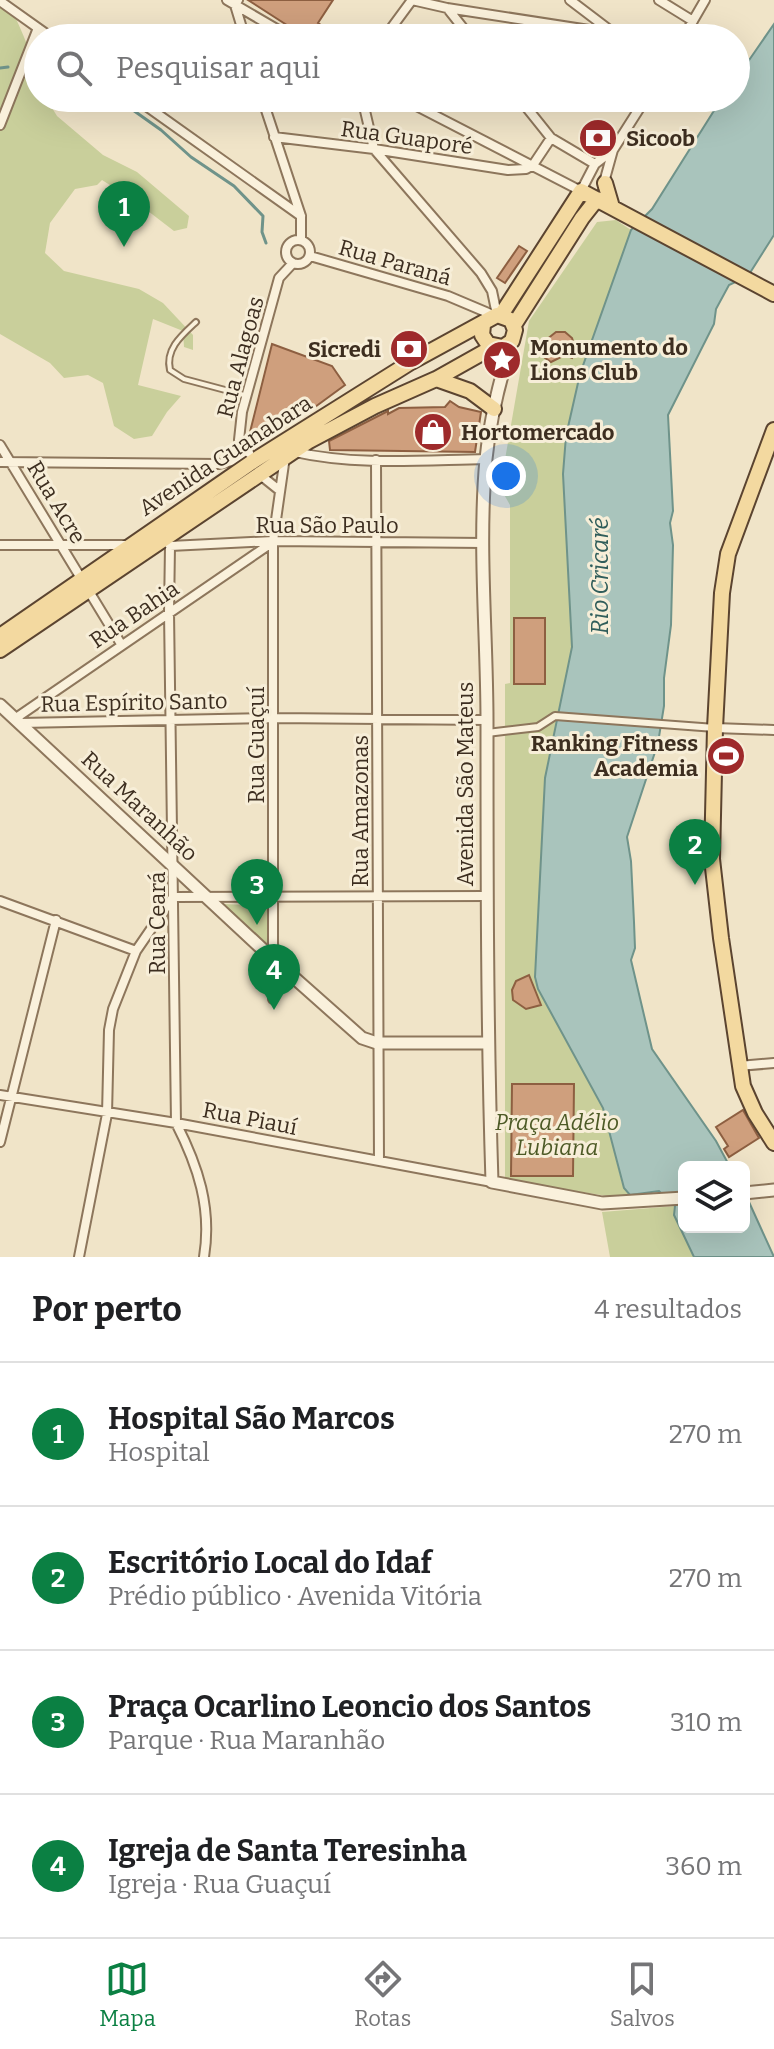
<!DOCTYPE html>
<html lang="pt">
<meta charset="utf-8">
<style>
body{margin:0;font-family:Bitter,serif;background:#f2f2f2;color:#202124}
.controls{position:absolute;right:24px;bottom:24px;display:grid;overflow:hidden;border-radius:12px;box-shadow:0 8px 32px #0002}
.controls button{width:72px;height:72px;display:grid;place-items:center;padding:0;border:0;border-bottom:2px solid #e0e0e0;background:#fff;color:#202124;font:40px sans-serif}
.you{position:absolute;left:506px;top:476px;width:28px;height:28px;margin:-20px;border:6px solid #fff;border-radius:50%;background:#1a73e8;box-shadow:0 0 0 12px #1a73e833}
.badge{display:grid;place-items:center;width:52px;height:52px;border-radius:50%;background:#0b8043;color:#fff;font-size:26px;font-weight:700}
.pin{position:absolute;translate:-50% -66px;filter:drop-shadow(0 2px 4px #0008)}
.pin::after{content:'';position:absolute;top:42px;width:28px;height:24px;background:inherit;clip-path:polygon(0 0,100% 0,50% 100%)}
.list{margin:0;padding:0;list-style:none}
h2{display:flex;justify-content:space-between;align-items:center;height:104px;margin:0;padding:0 32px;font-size:34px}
h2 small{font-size:26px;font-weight:400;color:#757577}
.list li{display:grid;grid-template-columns:52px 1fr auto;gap:24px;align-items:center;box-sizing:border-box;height:144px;padding:0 32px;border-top:2px solid #e0e0e0}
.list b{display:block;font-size:30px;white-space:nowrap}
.list p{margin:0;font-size:26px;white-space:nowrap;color:#757577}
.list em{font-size:26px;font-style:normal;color:#757577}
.icon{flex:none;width:44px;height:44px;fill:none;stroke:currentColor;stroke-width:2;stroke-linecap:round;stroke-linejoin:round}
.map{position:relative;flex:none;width:774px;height:1257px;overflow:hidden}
.search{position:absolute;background:#fff;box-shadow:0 8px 32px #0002;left:24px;right:24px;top:24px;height:88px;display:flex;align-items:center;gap:20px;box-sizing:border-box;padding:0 28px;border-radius:44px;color:#757577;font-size:30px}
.sheet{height:680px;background:#fff}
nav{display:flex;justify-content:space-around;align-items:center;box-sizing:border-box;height:112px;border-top:2px solid #e0e0e0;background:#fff;font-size:22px;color:#757577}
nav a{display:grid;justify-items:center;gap:4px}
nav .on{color:#0b8043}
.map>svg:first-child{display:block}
.green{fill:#c9cf9b}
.water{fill:#a9c4bc;stroke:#6f938a;stroke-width:2}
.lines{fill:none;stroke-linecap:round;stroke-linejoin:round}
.stream{stroke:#6f938a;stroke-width:3}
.building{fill:#cf9f7d;stroke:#8d5f41;stroke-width:2}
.service-casing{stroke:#8d765c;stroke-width:8}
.pedestrian-casing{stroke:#8d765c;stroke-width:10}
.minor-casing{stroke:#8d765c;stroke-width:12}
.tertiary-casing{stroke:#8d765c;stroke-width:15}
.primary-casing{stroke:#5b4430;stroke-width:18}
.service{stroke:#faf1dc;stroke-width:4}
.pedestrian{stroke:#faf1dc;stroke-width:6}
.minor{stroke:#faf1dc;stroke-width:8}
.tertiary{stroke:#faf1dc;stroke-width:11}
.primary{stroke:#f3d9a0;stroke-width:14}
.labels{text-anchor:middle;stroke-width:6;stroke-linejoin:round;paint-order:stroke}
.street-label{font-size:22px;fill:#3d2e20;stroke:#f7eed8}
.poi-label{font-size:22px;font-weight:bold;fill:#3d2e20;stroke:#f7eed8;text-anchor:start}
.park-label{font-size:22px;font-style:italic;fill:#4d5a26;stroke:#f7eed8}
.water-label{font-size:24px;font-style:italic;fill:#2f5d5a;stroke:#f7eed8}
</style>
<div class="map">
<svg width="774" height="1257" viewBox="0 0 774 1257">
<rect width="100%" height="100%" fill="#f0e4c8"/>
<path class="green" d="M0,0h7c15,31 31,63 31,98h8l11,18 46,39 34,17 52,44 -2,12 -13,3 -39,-30 -33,-21 -5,5 -22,4 -25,34 -5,30 19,18 75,18 24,14 30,32v15l-9,-3 -1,-16 -30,-12 -15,66 43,11 -14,16 -15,24 -18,3 -20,-13 -11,-43 -15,-8 -24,3 -14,-15 -50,-29z
M616,220l15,10 -51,144 -14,62 -3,38 9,173 -37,330 3,12 65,119 19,75 8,12 -16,2 -109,-17v-496l5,-1v-178l-8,-14 1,-20 26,-150 68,-99z
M223,904l46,2 -1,39z
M676,1206l-1,9 19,42h-84l-8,-45z"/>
<path class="water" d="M774,24v211l-26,41 -19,9 -13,24 -2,15 -46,91 5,96 -3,12 3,22 -2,80 -7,53v28l-6,37 -31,94 4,24 3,61 1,26 -4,12 21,89 64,92 14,26h-46v60h60v-36l30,66h-80l-20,-42 1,-9 -16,-15 -29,4 -6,-7 -21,-80 -65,-119 -3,-12 10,-199 27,-131 -9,-173 3,-38 14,-62 51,-144 21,-21 70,-111h14v-19z"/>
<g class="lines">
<path class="stream" d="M0,68l8,-1
M116,98l45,32 30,27 43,29 29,30 -1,16 4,11"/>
</g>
<path class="building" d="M248,0h85l-15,23 3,2 -8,13h-6z
M519,246l8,5 -22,32 -8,-5z
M556,332h9l7,6 3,9 -3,11 -7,-3 -14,7 -13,-9 -3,-11 6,2z
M272,344l60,22 13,19 -30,22 -2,-2 -62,39 -3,-4z
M450,401l9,6 22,5 -6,40 -145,-2 -1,-9 59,-30v3l11,-6 46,-1z
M514,618h31v66h-31z
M529,975l12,30 -15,4 -13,-9 -1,-10 4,-9z
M512,1084h62l-1,92h-62z
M743,1110l16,28 -30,19 -5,-8 4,-3 -12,-19z"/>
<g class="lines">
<g class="service-casing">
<path id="service" d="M196,322c-14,13 -31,27 -26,48l14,9 60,16"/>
</g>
<g class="pedestrian-casing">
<path id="pedestrian" d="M487,733l51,-6 17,-11 160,12"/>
</g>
<g class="minor-casing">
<path id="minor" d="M227,0l65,38
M238,0l-3,5 10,33
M570,0l50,38
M659,0l34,21
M0,1l52,37
M448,9l23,29
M384,38l28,-38 35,8 168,26
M683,38l22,-38
M135,98l166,118
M262,98l39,118v24
M362,98l12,51 107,124 11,18 5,24
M401,98l180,93 14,-27 18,-14
M519,98l32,40 44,26
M0,125l38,-97
M274,137l100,12 134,21 18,-1 7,-4
M533,165l18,-27
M603,186l10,-36 33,-52
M286 252a12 12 0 1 1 24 0a12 12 0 1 1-24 0Z
M310,256l138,40 45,19
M0,445l121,199
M295,452c62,14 128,8 191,7
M249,453l-10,-13 3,-28 37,-134 14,-15
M376,460l3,701
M0,462l219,2 12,-3 16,-11
M259,474l20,16
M165,538l5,8 -1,66 7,511c22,43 36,85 28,134
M0,545h127
M170,546l103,-5 211,2
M16,718l257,-176
M21,723l253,-5 213,2
M715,728l59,2
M0,901l136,50
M273,999v-458l12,-84
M739,1066l35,-3
M0,1095l176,28 316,59
M0,1142l56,-222
M79,1257l28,-143 2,-84 4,-21 23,-58 37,-54 314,-1"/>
</g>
<g class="tertiary-casing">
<path id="tertiary" d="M512,341c-12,38 -22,78 -26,118 -8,87 1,175 1,262 0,154 0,307 5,461l110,21 82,-5
M0,705l273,254 89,79 15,5h111
M744,1193l30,-3"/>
</g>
<g class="primary-casing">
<path id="primary" d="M605,183l7,24
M501,315l80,-124 193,103
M514,325l68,-107 15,-19
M436,379l34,12 24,18
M774,430l-46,124 -6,39 -7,135 -3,131 9,79 22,148 12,27 19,30
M0,636l255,-176 156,-98 86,-47 14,5 4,10 -3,11 -9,6 -15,-3 -6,-9 1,-10
M0,650l309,-209 66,-35 61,-27 57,-32"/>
</g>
<use href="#service" class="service"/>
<use href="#pedestrian" class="pedestrian"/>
<use href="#minor" class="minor"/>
<use href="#tertiary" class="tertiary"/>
<use href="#primary" class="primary"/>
</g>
<defs>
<g id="bank-disc" transform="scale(2)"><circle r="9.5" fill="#9e2a2b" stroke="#f7eed8"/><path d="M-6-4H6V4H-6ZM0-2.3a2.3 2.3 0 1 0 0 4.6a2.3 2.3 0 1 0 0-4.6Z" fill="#fff"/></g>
<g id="sight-disc" transform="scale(2)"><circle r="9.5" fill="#9e2a2b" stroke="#f7eed8"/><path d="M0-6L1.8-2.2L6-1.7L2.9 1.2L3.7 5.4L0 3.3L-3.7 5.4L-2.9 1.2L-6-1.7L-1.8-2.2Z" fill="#fff"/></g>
<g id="shop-disc" transform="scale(2)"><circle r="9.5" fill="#9e2a2b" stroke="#f7eed8"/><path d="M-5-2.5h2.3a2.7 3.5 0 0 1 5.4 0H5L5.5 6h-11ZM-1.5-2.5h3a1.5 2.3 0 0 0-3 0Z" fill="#fff"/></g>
<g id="stadium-disc" transform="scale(2)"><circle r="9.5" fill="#9e2a2b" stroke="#f7eed8"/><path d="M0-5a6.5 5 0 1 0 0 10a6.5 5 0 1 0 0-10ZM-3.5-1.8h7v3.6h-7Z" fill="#fff"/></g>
</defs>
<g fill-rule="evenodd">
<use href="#bank-disc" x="598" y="138"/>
<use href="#bank-disc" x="409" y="349"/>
<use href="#sight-disc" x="502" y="360"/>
<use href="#shop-disc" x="433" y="432"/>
<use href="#stadium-disc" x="726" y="756"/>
</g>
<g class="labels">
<g class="street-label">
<text transform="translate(407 137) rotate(8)" y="8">Rua Guaporé</text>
<text transform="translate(395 262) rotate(16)" y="8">Rua Paraná</text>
<text transform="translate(240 357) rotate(-75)" y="8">Rua Alagoas</text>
<text transform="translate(225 455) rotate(-33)" y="8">Avenida Guanabara</text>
<text transform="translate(57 502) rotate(59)" y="8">Rua Acre</text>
<text x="327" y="533">Rua São Paulo</text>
<text transform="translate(134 614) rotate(-34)" y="8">Rua Bahia</text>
<text transform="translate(134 702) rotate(-1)" y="8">Rua Espírito Santo</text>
<text transform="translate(256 745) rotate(-90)" y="8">Rua Guaçuí</text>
<text transform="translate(465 784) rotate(-90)" y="8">Avenida São Mateus</text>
<text transform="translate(140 806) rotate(43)" y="8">Rua Maranhão</text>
<text transform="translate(360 811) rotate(-90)" y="8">Rua Amazonas</text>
<text transform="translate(157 923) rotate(-90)" y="8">Rua Ceará</text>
<text transform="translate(250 1118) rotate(11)" y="8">Rua Piauí</text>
</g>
<g class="poi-label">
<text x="626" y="146">Sicoob</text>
<text x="530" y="355">Monumento do<tspan x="530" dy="25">Lions Club</tspan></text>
<text x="381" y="357" text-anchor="end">Sicredi</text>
<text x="461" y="440">Hortomercado</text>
<text x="698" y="751" text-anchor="end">Ranking Fitness<tspan x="698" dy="25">Academia</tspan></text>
</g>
<g class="park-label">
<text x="557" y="1130">Praça Adélio<tspan x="557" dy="25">Lubiana</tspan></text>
</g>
<g class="water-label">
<text transform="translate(600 576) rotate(-90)" y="8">Rio Cricaré</text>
</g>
</g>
</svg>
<div class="controls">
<button><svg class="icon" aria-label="layers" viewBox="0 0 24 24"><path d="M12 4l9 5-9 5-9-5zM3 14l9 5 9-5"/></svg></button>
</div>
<div class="you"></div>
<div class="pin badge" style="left:124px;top:247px">1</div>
<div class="pin badge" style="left:695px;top:885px">2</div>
<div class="pin badge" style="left:257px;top:925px">3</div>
<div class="pin badge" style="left:274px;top:1010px">4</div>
<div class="search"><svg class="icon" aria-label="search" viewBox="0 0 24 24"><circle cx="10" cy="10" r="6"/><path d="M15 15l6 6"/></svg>Pesquisar aqui</div>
</div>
<section class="sheet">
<h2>Por perto<small>4 resultados</small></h2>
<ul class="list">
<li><span class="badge">1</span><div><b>Hospital São Marcos</b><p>Hospital</p></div><em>270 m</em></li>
<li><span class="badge">2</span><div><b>Escritório Local do Idaf</b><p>Prédio público · Avenida Vitória</p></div><em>270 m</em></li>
<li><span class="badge">3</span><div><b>Praça Ocarlino Leoncio dos Santos</b><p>Parque · Rua Maranhão</p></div><em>310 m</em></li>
<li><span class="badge">4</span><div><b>Igreja de Santa Teresinha</b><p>Igreja · Rua Guaçuí</p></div><em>360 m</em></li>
</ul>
</section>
<nav>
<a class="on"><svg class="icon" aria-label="map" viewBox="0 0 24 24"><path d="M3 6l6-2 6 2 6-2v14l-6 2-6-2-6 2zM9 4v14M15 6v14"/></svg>Mapa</a>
<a><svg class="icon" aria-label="directions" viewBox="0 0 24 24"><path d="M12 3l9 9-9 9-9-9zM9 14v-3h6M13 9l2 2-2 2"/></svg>Rotas</a>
<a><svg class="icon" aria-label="saved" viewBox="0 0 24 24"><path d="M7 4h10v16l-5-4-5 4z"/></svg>Salvos</a>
</nav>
